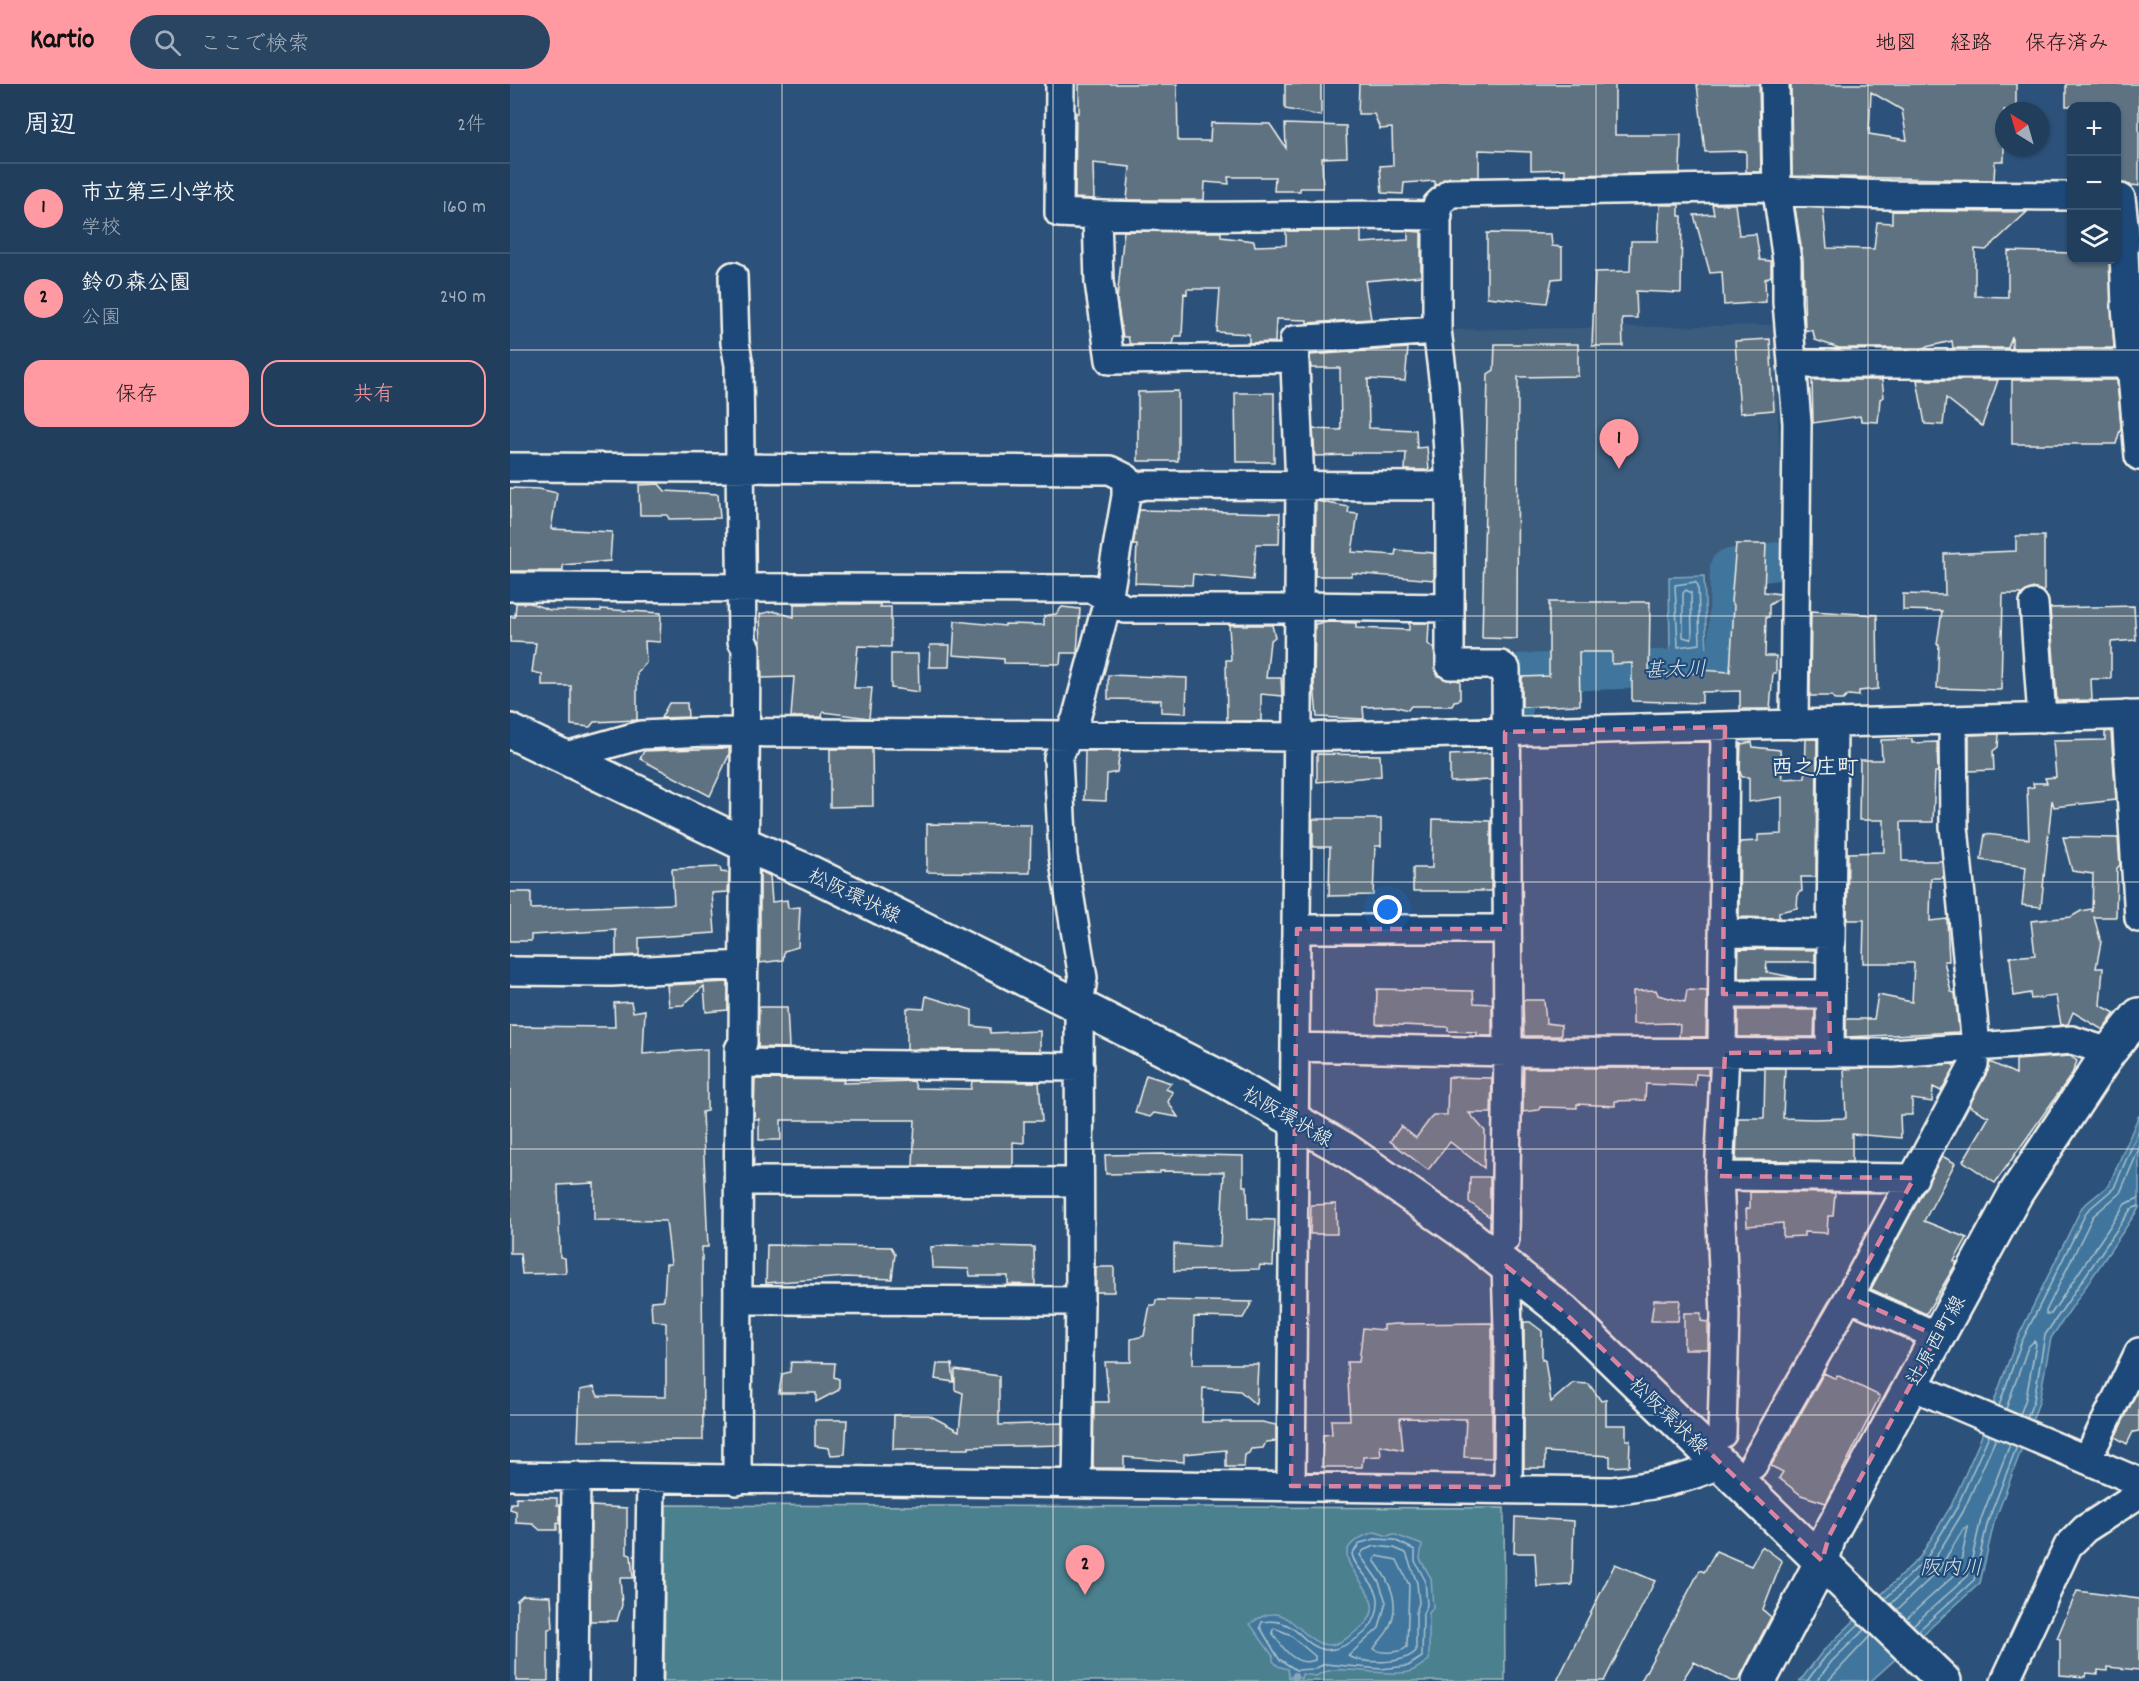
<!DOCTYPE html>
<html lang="ja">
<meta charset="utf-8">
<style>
body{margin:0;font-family:Dekko,"Klee One",sans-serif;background:#294562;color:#f1f3f6}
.controls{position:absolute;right:18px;top:18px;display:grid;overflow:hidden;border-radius:12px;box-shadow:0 2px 4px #0004}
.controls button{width:54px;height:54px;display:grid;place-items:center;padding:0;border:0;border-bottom:2px solid #3e5772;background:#213e5c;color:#f1f3f6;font:30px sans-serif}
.compass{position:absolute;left:1485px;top:18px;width:54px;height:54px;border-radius:50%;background:#213e5c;box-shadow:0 2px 4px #0004;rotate:323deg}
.you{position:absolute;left:878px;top:826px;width:21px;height:21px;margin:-15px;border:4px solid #fff;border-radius:50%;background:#1a73e8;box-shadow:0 0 0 9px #1a73e833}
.badge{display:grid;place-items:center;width:39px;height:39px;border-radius:50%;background:#ff9aa2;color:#111;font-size:20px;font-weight:700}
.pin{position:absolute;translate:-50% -50px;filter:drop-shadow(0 2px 3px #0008)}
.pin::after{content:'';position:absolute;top:32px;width:21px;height:18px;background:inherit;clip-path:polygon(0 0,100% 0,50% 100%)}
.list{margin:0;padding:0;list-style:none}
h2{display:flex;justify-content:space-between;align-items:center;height:78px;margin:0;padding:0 24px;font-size:26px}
h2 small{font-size:20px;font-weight:400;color:#a2aebb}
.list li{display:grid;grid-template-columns:39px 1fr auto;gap:18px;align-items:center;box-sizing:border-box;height:90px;padding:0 24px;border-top:2px solid #3e5772}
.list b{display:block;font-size:22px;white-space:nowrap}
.list p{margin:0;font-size:20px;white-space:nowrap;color:#a2aebb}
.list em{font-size:20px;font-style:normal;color:#a2aebb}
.actions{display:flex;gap:12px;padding:18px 24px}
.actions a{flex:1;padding:14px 0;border:2px solid #ff9aa2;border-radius:18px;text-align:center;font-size:21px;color:#ff9aa2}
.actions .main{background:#ff9aa2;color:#111}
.icon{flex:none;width:33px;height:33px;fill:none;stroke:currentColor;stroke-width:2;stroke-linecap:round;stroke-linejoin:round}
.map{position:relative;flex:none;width:1629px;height:1597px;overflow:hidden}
header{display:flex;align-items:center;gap:36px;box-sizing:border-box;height:84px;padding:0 30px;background:#ff9aa2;color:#111}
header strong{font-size:28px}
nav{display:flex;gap:33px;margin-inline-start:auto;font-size:21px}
.search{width:420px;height:54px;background:#294562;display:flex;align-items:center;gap:15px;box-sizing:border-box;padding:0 21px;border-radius:33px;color:#a2aebb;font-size:22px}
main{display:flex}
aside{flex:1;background:#213e5c}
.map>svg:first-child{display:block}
.built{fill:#3b5c7d}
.green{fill:#4b818f;stroke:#a0b9bc;stroke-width:1.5}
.water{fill:#40769d;stroke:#88a7bb;stroke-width:1.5}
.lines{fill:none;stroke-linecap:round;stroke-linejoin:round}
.shore{stroke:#acc0ca;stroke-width:1.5}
.stream{stroke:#88a7bb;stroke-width:6}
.river{stroke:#40769d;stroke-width:38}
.building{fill:#5f7281;stroke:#f4f1e8;stroke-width:1.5;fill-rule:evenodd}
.minor-casing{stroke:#f4f1e8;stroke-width:32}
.major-casing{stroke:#f4f1e8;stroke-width:38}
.minor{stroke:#1f4a7a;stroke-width:27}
.major{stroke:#1f4a7a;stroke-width:33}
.marked{fill:#db84a2;fill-opacity:0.2;stroke:#db84a2;stroke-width:4.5;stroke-dasharray:12 8;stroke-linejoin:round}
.grid{fill:none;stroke:#f4f1e8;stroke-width:1.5;stroke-opacity:0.55}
.labels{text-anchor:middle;stroke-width:4.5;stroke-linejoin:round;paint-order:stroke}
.street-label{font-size:20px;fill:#f4f1e8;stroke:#1f4a7a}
.water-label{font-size:21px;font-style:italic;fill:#d9dfdd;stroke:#1f4a7a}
.quarter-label{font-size:22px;font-weight:bold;fill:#f4f1e8;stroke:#1f4a7a}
</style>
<header>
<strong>Kartio</strong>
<div class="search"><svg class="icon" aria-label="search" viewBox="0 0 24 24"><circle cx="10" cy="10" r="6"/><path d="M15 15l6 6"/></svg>ここで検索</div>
<nav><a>地図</a><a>経路</a><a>保存済み</a></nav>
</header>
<main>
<aside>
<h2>周辺<small>2件</small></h2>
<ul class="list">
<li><span class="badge">1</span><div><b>市立第三小学校</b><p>学校</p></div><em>160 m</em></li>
<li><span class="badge">2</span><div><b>鈴の森公園</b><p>公園</p></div><em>240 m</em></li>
</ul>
<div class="actions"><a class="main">保存</a><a>共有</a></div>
</aside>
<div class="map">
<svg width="1629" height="1597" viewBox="0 0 1629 1597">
<rect width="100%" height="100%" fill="#2c527b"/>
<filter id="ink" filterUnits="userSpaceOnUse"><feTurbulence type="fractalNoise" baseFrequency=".0167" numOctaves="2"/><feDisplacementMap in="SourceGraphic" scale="12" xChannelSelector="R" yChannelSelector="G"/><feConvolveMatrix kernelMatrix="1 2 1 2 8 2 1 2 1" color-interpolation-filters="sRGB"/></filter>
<g filter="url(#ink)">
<path class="built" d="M1265,241l7,229 -59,7v101l-206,8 1,-17 -59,-2 -1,-267 -11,-54z"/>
<path class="green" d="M156,1421l838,3 1,173h-841z"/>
<path class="water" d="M1194,492l3,76 -37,1 -1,-76z
M1629,1031v93l-88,130 -12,64 -45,121 -14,60 -109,98h-71l22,-29 98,-95 31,-51 28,-63 37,-102 66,-134 27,-22z
M865,1448l13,4 5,-2 29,11 -2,14 11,19 2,30 -4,5v47c-6,4 -13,10 -20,12 -28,6 -73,-11 -93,4l-14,-2 -1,5 -6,-4 -6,3 -1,-9 -10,-3 -5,-5v-5l-23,-32c40,-32 49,22 80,21 10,-1 19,-8 28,-15 52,-37 -60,-74 17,-98z"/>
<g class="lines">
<path class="shore" d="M1185,498l3,3 2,59 -22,3 -3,-62z
M1176,506l5,3 1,43 -2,3 -7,-2v-44z
M1629,1065l-19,44 -27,23 -47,95v3h5l74,-110 14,-6
M1489,1322l22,-63 66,-132 27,-23 25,-58
M1496,1325l22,-62 6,-6 2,3 -10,54 -6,17
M1517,1334l7,-18 11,-65 86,-126 8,-3
M865,1455l19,1 21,10v11l10,19 2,25 -4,8 -1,44 -14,9 -27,3 -56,-5 -11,5 -18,1 -17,-11 -19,-32 2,-5c47,-9 41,54 97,15 12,-8 19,-21 19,-35 1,-19 -23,-31 -26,-48l8,-11z
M865,1462l19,2 12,5 11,30 2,20 -3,10v38c-13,14 -52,13 -68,5l31,-28 7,-26 -7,-20 -19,-27 4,-5z
M867,1472l20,4 12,25 -2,62c-7,6 -26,7 -33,2 3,-6 10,-12 14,-19 14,-27 2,-48 -14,-70z
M1375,1515l41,-40 30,-50 33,-74
M1381,1520l41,-41 31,-51 33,-74
M1387,1526l41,-39 26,-43 4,-1 -9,44 -53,48
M1403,1541l55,-49 13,-57 29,-75
M764,1544l15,6 26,22v4c-20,8 -33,-13 -43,-28z
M1408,1547l56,-51 14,-59 29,-75
M1297,1597l19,-25 33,-32
M1307,1597l15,-20 33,-32
M1318,1597l43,-46"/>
<path class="stream" d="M784,1597l1,-6"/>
<path class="river" d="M1003,633v-44l214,-6 2,-99 55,-8"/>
</g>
<path class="building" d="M569,0h98l1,57h32l1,-18 59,1 16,24 -1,-24 61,2 1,31 -25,1 1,30h-23v3h-26l1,-14h-47l1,7 -24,-2 -1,18h-77l3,-33 -37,-4 1,36 -19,-1 1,-85h3z
M775,0h36v32l-36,-7z
M849,0h256v51h66l-1,38 -115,2v-6l-34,1v-18l-52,-2v27h-29l-15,9v-5l-31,2 -1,11 -21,-1 -2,-27 13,-1 -1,-37 -12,1 -6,-15h-16z
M1187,0h62l2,88h-15v-21l-41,1z
M1281,0h225v26h-12v51h-9l-1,19 -202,-4zM1361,8l31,18 5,30 -38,-6z
M1556,0h73v102l-23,-3v-77h-50z
M1202,120h23l4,31 17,-1 4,26 11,1v15l-6,3 1,23 -42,3 -2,-33 -12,1 -16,-58 20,-1z
M1150,121h19v11h3l-1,77 -45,-2 1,27h-15l1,28h-31l3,-74 35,-1 1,-30h27z
M1285,123l28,1 4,40 47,1 3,-27 15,1v-12l135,1 -41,38 -11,-1v47l33,1v-46l64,2v7h37l5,88h-102v-12l-4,12h-55l-1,-7 -30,7h-83l-24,-8 -2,-9 -8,-1 -2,-71z
M614,147l97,1v5l33,4 1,5 31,-1v-14h75v12l47,-3v-9l13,1v44l-56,5 6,38 -64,4v-3l-31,-1 -1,23 -26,1v-9l-32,-2 3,-43h-33v5l-3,-1 -2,43h-7l-2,8h-43l-2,-7h-5l-6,-37z
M977,149l64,1 1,12 10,1v31l-10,1 -5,24 -60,-6z
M1260,255l4,71 -34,3 -5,-72z
M985,260h83v32l-60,1 -1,262 -35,-1 6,-264 6,-4z
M898,264l-3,33 -37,-2 1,49 47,2 1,18 10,-1 2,23h-24l1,-17h-54v2l-37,1 -2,-27 28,1 -1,-62h-29l-1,-13z
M1302,296h70l2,17 -4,2 -2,23 -17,-1 -1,-5 -47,7z
M1407,296h81l-16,46 -36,-28 -3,27 -18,-1z
M1502,296h105l4,47 -5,17h-104z
M668,307v70h-40v-69z
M725,309h39v69h-38z
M149,400l6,7 53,3 2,24 -51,1 -2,-4h-27l-1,-30z
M0,404l29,1 18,4 -6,36 61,3 -2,29 -47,4v6h-53z
M806,417l33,6 -1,6 10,1 -6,38 43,3 1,-5 38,3v27l-82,-7v3h-37z
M629,426l141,3 -1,31h-23l-3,36 -60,-6 -1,11 -57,-2 2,-38h-4z
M1506,452h28v57l-11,-5 -11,6h-19l-2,96 -64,-2 2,-44h-2l5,-33 -39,-1v-16l42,1 -1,-41 72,-3z
M1226,460h30l-2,48 16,2v4l-11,7v12h-3l-1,39h11v17h-3l-3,36h-30v-18l-38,1v11l-70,-2v-38l-20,1v-12h-33l1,53 -58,2v-30l27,-1v-74h101l-1,73 47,-2 4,-3 30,2 4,-67 -3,-3z
M6,519h14l20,7 51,1v-2l60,4 -1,29 -15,-1 1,22 -9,10v47l-43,2 -4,5 -19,-2v-39h-29v-12l-10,-2 4,-29 -26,-1v-26l5,1z
M284,520h86v3h11v40l-33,-1 -4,42h18l-3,30 -46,-6 -1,5h-31l3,-40 -32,1 -2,-64 13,-3 21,6z
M1624,522l2,34 -25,2v37h-20l1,21 -35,1 -7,-93z
M552,523l18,2 -3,44h-16l-1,11 -56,-1v-4l-51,-4 2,-34 50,5v-2l39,1v-9l12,-2z
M1301,527l66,4 1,74 -19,2v5l-11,-1 -5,5h-8l-3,-4h-22z
M819,538l27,1v5l53,2v-7h20l-1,21 6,5 3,27 23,5v19l-6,1 -2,5h-41l-3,4 -14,-4 -31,1 1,12 -47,-2 -3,-33 1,-60z
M719,541h43l3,12 -5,4 -4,37h15l1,18 -21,-2v27h-34l-1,-61h5z
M420,561h20l-1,22h-20z
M381,570h27l1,38 -28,-4z
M598,591l79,3 -1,35 -25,-1v-12l-53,-1z
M159,619h18l1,14 -27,1z
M1601,647l5,69 -62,7 -2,-7 -11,107 -19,-2 4,-38 -45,-7 4,-26 44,5 -2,-51 7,-1 -1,-4h14l-2,-5 11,-1 -3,-36 52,-1v-8z
M1489,650l-1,13 -5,4 1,19 -25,1v-36z
M1296,655h11l-1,138h-15l1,14 -4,2 -1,15 -18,4v6l-40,-1 1,-75 18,-1v-6l24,-1v-37l-33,5v-25h-7l-2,-5 1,-28 11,-2 1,5 27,3 2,29 23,-1z
M1402,655v4l25,-1 1,30h-3l-2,50h-32l1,39h40l1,17h-12l-1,43 17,-2 2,42h-5l7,31 4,1 4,39 -113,5v-18h28l4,-24 34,7 2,-39h-51l1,-43h-17l1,-67 36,-1v-32h-25l1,-60h22l-1,-20z
M219,664v7l-19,41 -70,-37 4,-8z
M320,665h42l1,57 -43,1z
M575,667h35l-3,21 -10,2 -1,27 -22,-1z
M981,669v27l-41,2v-27z
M807,670l63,1 1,21 -64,6z
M803,735h68v27h-6l-2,49 -44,1 1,-49h-17z
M923,735l58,2v70h-78v-23h19z
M417,740l104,1 -1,48 -103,-1z
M1553,753l55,1 2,27 -3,3 -1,49h-22l7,25 -5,26h7l-3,37 15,8 -12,17 -30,-18 -5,12 -7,1 -5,-29 -25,3 -1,-6 -16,3 -4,-39 25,-2 -4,-34 40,-4 10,-6 10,-2 1,3 1,-38 -21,-3z
M210,783l1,5 8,1 -1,19 -16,1 3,40 -76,5v17l-23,1v-26l-85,5v6h-21v-49h21v17l143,-5 -2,-35z
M250,787l10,5 2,26 15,-2 1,8 12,-1 -2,40 -14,4 -1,9 -23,3z
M1229,865l76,1v12h-48l-1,10 31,6h-59z
M218,898v28l-22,2 -2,-26 -21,19 -14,1 -2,-21z
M867,905l96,2 1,12 18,1v32h-15v-4l-29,-1v-4l-72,-3z
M1146,906l2,5 27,7 2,-12 20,1 -1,46h-27l1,-12 -7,-2 -40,1v-33z
M416,912l46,14v16l18,2v5l50,-2v20l-133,-2v-41l17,1z
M1013,916h21l2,23 15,2v11h-37z
M121,918l2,10 12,-2 -2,44 64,-5v62l-5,1 6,135h-6l1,193 -125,1 2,-51 14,-3 4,9 68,1v-74l-14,-3 -1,-19 13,-1 2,-36h5l-5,-43 -72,-1v-37l-36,2 2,72 5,1 1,15 -44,1 -2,-21h-10v-227l105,1 -1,-24z
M249,923h28l2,41 -31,-1z
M1228,926h77l-1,27h-76z
M1560,972l7,5 -5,13 -77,109 -32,-22 26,-44 -20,-11 19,-35 2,-9 26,12v-14z
M1442,980l3,3 -14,24 -8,-4 -1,15 -20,-3v16h-12l1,23 -49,-4v28l-116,-2 2,-42h26l1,-50h20l-2,50 31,1 32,-1 -2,-49z
M1014,984h184v7l-12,-1 -1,12 -49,-2 -1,16 -30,1v5l-38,-2v4l-37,-1 -1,3 -16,2z
M636,991l25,8 -5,6 7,3 -5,10 10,15 -24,-4 -4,4 -15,-4z
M938,993l44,1 -1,35h-22l16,18 -1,37 -34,-26 -22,28 -38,-29 11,-15 15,12 17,-23h14z
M245,995l89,1 -1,3 71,-2 2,7 55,1 1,-8 67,1 3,39h-18v22l-11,-1v24h-100l2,-46h-134v20h-22v-21h-5z
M650,1070l83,2v30h4l1,33 27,1 -2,46 -13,-1 -1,4 -85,2v-27l46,3 4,-75 -64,-1v2l-54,1 -1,-19z
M1432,1072l13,7 -31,58 43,17 -13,23 3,1 -31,52 -55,-25z
M960,1093h20v40l-21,-15z
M1240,1108l85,1 -2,23h-5l-1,17 -23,-1v4l-21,1v-14l-36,3 -1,-17 4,-1z
M826,1120l1,30h-27l1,-29z
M257,1161l124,2 4,7 -3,25 -46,-2 -80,6z
M437,1161l87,2 1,38 -27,-1v-8h-38l-1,-7 -37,-1 -1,-21z
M586,1183h18v25h-18z
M646,1216l96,2 -9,16 -49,-1 -1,47h65l-2,41 -16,-14 -37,-3 -1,34h60l14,3v16l-10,1 -3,6 -12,1 -2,4 -4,2 -1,12h-18v-17l-42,4v8l-60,-5v11h-31l1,-66h15l-4,-40h26v-23l13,-3 6,-31h5z
M1144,1216h26l-2,21h-27z
M1174,1229h17v8l7,1v27h-24z
M1014,1238h6l12,9v29h3l6,42 22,-19 16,1 12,17 5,-1v25h20v15h4l-1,26 -19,1v-11l-65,-4v16h-21z
M982,1239v135l-28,-1 2,-38 -66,-1 3,32 -23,-5 1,11 -18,1 -1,10h-40l1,-32 9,-1 -1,-14h19l-3,-58h12l4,-34 21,2v-5l12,-1z
M281,1278l44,1 -1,14 5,2v11l-23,12v-9h-37l3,-19 8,-2z
M427,1280h15l2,18 -19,-3z
M445,1286l44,6v49l63,-2v22l-93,2v2h-76l1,-34h35l30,16 4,-38 -8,-3z
M1314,1289l12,6 1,-4 43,21 -54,107 -25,-8 -22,-17 4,-6 -12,-6z
M1629,1304v43l-6,1 -6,12 -12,-7z
M305,1336h32l-2,34 -14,1 -2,-7 -14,-2z
M6,1413l41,1v7h3v19l-3,-1v7h-17l-7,-6 -17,-1v-12l-6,-2 1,-6h5z
M81,1422l36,2v46l4,1 2,23h-13l2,27 -5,16h-27z
M1005,1433l59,4 -2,64 -35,2 -2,-34h-21z
M1252,1462l20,15 -19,49 8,7 -33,64h-7l-37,-19 -12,19h-41l59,-111 4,2 12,-21 35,15z
M1105,1480l40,17 -51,100h-47z
M1567,1507l62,8v71l-32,-3v4l-9,-1v4l-12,-1 -1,4 -25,-2v-36l-3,-1z
M13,1511l28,1 2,32 -5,1v52h-32l1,-81z"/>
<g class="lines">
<g class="minor-casing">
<path id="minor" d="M550,0l-1,129c126,7 253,0 379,3
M1265,0l2,107 10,70v41l10,121 -3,302
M1267,107l112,4 183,1
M1611,114l5,42 -2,11 2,56 13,149
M587,132l2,66 11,78 171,-2 12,3
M223,192l2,67 4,22 3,276 4,7 -3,395 -4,6 -2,432
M1282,280h340
M0,383l600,3 16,8v18l-18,104 -32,119 -18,39 5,98 20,122 -4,28 1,295 -3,182
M616,406l19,-5 305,1
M0,503l582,2 33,20h173
M1524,520l8,114
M788,522l152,2
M1616,631l13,203
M56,672l75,-21 65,-3 593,5 840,-22
M787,845h208
M1215,849l106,1
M0,887l101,1 133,-7
M1213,910h106
M785,963l213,5 385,1 179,-13 37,12
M1320,968l3,-328
M1212,969l3,-326
M229,979l341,4
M1209,1092l195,2
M229,1097l340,1
M995,1155l3,-187 -2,-383 -5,-4h-51v-179l-6,-100 -7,-56v-125l13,-12 327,-6
M996,1182l3,93 -1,128
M1339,1213l88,39
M228,1216l342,1
M1400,1301l229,97
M1212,1350l3,-119 -6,-139 6,-123
M1577,1376l52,-108
M1243,1381l96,-168 125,-233 2,-18 -22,-219 -1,-107
M0,1392l1102,15c38,-5 72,-10 108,-27
M781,1402l9,-1000 -6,-146 143,-10
M64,1597l2,-205
M138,1597l3,-202
M1495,1597l63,-135 17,-17 54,-35"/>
</g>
<g class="major-casing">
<path id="major" d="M0,647l236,114 63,27 270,134 138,70 129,74 116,81 102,81 380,369
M1249,1597l63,-120 7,-25 187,-343 93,-141 30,-37"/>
</g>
<use href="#minor" class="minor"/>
<use href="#major" class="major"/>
</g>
</g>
<path class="marked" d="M1215,643l-2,267h106l1,58 -105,1 -6,123 195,2 -65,119 88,39 -108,200 -7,25 -258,-249 -58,-46 2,221 -217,-1 6,-557h208v-197z"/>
<path class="grid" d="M272,0v1597M543,0v1597M814,0v1597M1086,0v1597M1358,0v1597M0,266h1629M0,532h1629M0,798h1629M0,1065h1629M0,1331h1629"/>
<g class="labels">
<g class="street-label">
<text transform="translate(345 811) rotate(26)" y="7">松阪環状線</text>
<text transform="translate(778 1032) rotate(30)" y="7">松阪環状線</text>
<text transform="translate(1425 1256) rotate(-61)" y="7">辻原西町線</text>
<text transform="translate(1159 1331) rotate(44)" y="7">松阪環状線</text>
</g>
<g class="water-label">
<text transform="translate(1165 585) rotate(-2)" y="7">甚太川</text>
<text x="1441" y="1490">阪内川</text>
</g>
<g class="quarter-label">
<text x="1305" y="690">西之庄町</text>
</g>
</g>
</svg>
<div class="controls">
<button>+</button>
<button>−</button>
<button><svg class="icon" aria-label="layers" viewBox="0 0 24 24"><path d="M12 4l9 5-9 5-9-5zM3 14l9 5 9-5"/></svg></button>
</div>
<svg class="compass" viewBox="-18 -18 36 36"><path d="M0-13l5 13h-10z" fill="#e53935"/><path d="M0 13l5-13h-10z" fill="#a2aebb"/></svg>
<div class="you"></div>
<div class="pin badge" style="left:1109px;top:385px">1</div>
<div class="pin badge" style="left:575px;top:1511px">2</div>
</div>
</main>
